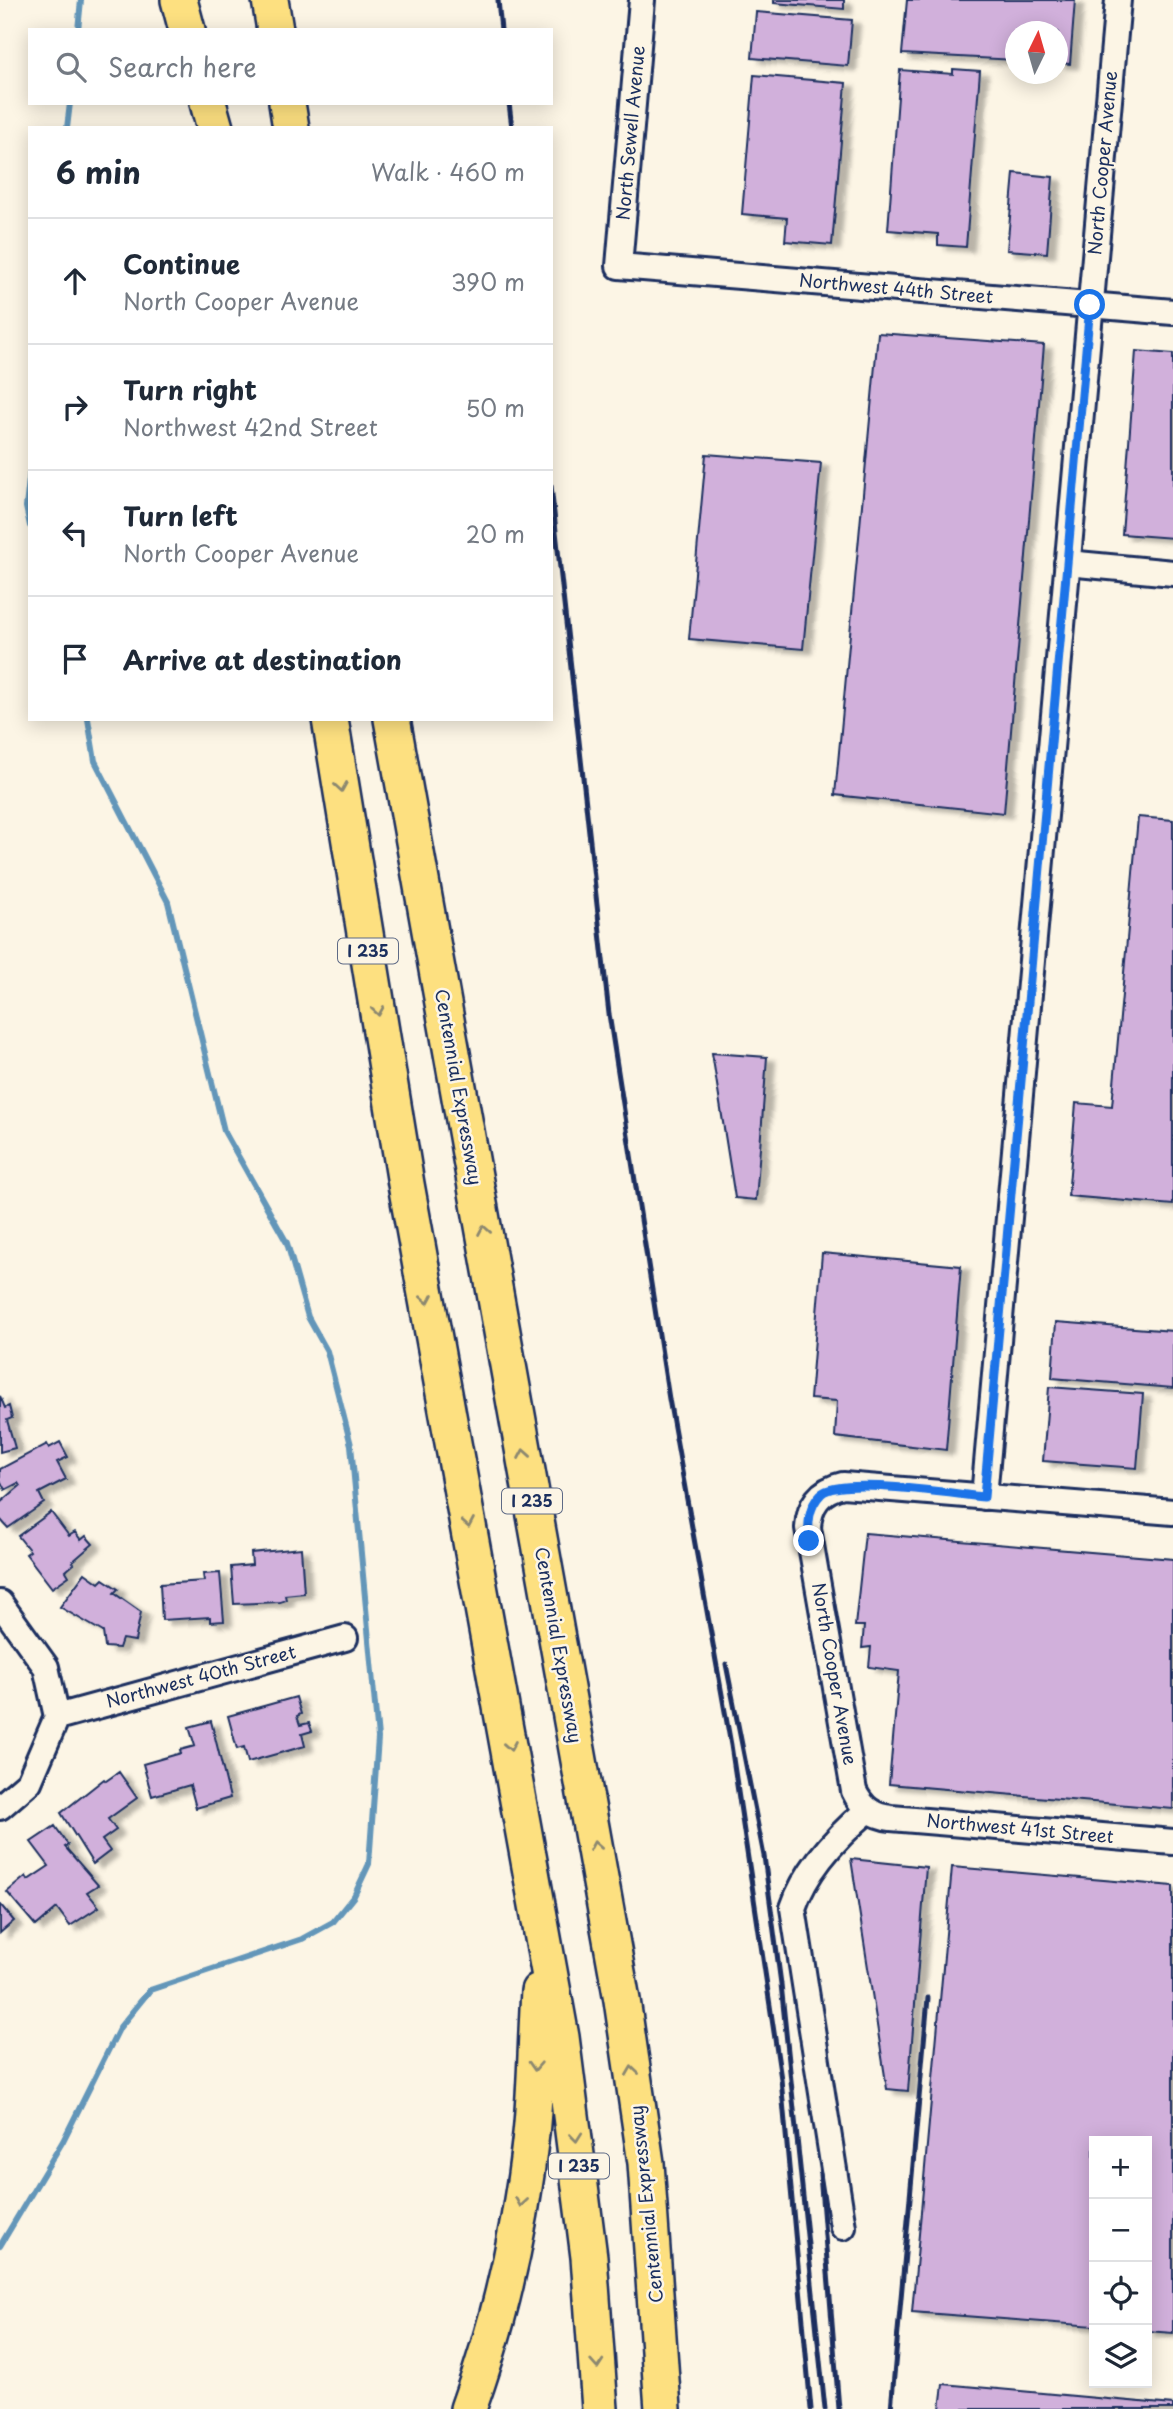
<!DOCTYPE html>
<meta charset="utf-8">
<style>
body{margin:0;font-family:"Playpen Sans",sans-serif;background:#f2f2f3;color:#1f2937}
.controls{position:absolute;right:21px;bottom:21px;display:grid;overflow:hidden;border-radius:0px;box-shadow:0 4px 18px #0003}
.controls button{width:63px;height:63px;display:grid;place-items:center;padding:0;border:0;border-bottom:2px solid #e0e1e3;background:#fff;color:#1f2937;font:35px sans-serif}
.compass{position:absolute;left:1005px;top:21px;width:63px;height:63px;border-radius:50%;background:#fff;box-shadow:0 4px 18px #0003;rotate:5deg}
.stop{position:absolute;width:21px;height:21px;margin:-16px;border:5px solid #1a73e8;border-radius:50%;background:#fff}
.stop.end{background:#1a73e8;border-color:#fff;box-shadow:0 2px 7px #0008}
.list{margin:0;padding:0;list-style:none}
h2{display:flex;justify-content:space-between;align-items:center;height:91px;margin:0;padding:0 28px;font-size:30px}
h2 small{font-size:23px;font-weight:400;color:#747a83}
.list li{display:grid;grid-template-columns:46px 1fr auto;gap:21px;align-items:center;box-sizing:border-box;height:126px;padding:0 28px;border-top:2px solid #e0e1e3}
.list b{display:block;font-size:26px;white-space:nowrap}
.list p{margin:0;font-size:23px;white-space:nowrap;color:#747a83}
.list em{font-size:23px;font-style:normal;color:#747a83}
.icon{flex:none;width:38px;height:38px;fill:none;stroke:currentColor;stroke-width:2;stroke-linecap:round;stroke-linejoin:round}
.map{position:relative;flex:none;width:1173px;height:2409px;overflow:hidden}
.search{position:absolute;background:#fff;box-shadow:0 4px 18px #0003;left:28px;top:28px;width:525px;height:77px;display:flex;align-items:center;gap:18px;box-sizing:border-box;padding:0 24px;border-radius:0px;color:#747a83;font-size:26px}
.panel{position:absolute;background:#fff;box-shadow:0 4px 18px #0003;left:28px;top:126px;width:525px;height:595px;border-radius:0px}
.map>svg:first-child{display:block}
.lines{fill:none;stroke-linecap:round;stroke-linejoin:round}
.stream{stroke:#6396b9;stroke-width:6}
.building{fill:#d1b0db;stroke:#1b2f5e;stroke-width:2;filter:url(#shadow)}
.minor-casing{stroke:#1b2f5e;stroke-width:30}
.highway-casing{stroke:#1b2f5e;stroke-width:40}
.minor{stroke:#fcf5e5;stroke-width:24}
.highway{stroke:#fde080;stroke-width:35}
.rail{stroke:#1b2f5e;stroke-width:5}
.oneway{stroke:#8c886f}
.route{stroke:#1a73e8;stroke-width:9}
.labels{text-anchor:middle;stroke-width:5;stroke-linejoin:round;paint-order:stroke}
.shield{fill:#fcf5e5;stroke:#5e6a86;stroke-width:2}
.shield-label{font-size:16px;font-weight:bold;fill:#1b2f5e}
.street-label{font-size:18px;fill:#1b2f5e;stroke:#fcf5e5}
</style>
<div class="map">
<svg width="1173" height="2409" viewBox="0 0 1173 2409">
<defs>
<filter id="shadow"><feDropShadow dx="8" dy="4.5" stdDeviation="2" flood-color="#0004"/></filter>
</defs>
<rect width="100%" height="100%" fill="#fcf5e5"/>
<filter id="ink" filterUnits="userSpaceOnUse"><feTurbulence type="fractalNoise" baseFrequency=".0143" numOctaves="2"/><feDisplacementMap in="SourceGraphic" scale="14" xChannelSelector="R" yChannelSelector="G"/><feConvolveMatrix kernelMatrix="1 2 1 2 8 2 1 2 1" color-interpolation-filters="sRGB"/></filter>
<g filter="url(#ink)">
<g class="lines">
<path class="stream" d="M78,30l3,-30
M67,128l3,-25
M30,470l-4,37 4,19
M0,2246l63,-105 57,-114 30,-37 152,-51 31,-17 21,-26 15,-32 9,-126 -27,-293 -24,-94 -19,-34 -21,-74 -63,-112 -56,-229 -73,-141 -7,-42"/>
</g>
<path class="building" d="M774,0h70v9l-70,-6z
M907,0h168l-5,64 -12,-1v-31h-42v28l-114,-6z
M756,12l96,8 -4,46 -96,-8z
M953,69l27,2 -14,176 -28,-2v-11l-50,-4 12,-160 53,4z
M754,75l92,8 -14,162 -47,-4 2,-23 -45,-4z
M1014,173l39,4 -6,76 -40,-3z
M878,333l166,12 -40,468 -169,-18z
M1136,351l37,3v184l-51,-4z
M706,454l115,9 -18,186 -114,-10z
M1138,817l35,3v385l-105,-9 8,-93 36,3z
M712,1053l55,4 -11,143 -21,-2z
M822,1253l139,13 -15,184 -111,-13 2,-36 -27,-2z
M1056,1322l117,9v57l-121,-10z
M1049,1387l94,7 -6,74 -94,-7z
M0,1396l5,12 4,-2 3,12 -5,2 8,28 -15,4z
M60,1442l8,15 -11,5 9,17 -27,14 5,10 -36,25 -8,-9v-16l20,-17 -2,-3 -13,7 -5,-10v-11l47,-25 2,4z
M51,1512l18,24 6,-4 6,8 5,-4 7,8 -21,18 2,2 -8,7 3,5 -17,12 -26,-34 4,-3 -12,-15z
M865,1533l308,26v250l-284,-25 10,-113 -30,-4 2,-20 -9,1 2,-22h-9z
M301,1548l3,45 -19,2 1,5 -6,2 -46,2 -3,-37 21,-2 -1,-12z
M85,1573l14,10 4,-4 15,10 -4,4 27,19 -6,29 -13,-2 -3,9 -14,-1 -2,-15 -43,-25z
M220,1573l4,48 -14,1v-5l-48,3 -2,-36 44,-3 -1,-7z
M296,1697l5,17 -4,2 3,9 9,-2 3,8 -10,3 3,12 -57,16 -4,-15 -7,2 -9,-33z
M211,1721l19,77 -34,10 -6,-23 -38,11 -9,-32 38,-11 -1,-3 15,-4 -6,-19z
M119,1772l18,26 -29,21 8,11 -14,10 8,11 -17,13 -32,-51 43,-34 2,2z
M55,1826l13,19 -3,2 33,38 -11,7 12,15 -29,19 -13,-18 -21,18 -29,-34 19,-16 2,4 21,-14 -18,-24z
M851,1859l75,8 -18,224 -21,-2z
M952,1867l221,19v447l-26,-2v-190h-53v185l-182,-14z
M0,1904l14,17 -14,12z
M943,2384l230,21v4h-233z"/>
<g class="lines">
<g class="minor-casing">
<path id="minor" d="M642,0l-23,266 554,46
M1067,563l106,10
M984,1497l134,-1497
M1173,1512l-330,-27c-23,5 -34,20 -35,43l46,263c8,17 19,25 37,27l282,24
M0,1603l46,64 11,50 -28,65 -29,25
M57,1717l288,-79
M843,2227l-50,-319c13,-39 43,-71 75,-98"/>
</g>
<g class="highway-casing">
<path id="highway" d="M179,0l8,30
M270,0l5,30
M208,103l7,25
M287,103l4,25
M330,719l76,465 155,853 28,220 11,152
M392,719l230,1281 24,163 17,246
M468,2409c32,-88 53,-181 63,-275 5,-47 5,-96 8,-143"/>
</g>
<use href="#minor" class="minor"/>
<use href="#highway" class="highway"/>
<path class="rail" d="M498,0l3,30
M509,103l3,25
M551,486l58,528 60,385 62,346 50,334 30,330
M726,1664l38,192 17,128 44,425
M820,2174l19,235
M891,2409l37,-411"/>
</g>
<defs><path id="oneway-chevron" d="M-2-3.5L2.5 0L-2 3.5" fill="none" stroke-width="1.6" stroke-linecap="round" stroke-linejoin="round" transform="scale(1.75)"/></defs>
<g class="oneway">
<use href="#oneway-chevron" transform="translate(341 787) rotate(81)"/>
<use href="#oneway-chevron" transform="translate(378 1011) rotate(81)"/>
<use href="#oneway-chevron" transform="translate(484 1230) rotate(-100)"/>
<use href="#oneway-chevron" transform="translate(427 1299) rotate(80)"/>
<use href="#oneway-chevron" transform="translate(524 1454) rotate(-100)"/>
<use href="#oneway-chevron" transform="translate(468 1523) rotate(80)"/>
<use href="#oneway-chevron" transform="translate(510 1746) rotate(80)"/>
<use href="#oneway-chevron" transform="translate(595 1846) rotate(-100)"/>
<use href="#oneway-chevron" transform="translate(535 2066) rotate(93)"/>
<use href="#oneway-chevron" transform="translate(632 2071) rotate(-98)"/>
<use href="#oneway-chevron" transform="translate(576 2137) rotate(84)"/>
<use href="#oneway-chevron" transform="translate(521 2202) rotate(99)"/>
<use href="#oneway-chevron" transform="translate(597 2364) rotate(86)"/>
</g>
</g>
<g class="lines" filter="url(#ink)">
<path class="route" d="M809,1541c-1,-17 -1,-34 12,-47 19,-18 132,0 163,3l106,-1192"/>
</g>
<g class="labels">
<g class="shield">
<rect x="338" y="938.5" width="60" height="25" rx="5"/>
<rect x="502" y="1488.5" width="60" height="25" rx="5"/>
<rect x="549" y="2153.5" width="60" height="25" rx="5"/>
</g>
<g class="shield-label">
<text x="368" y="957">I 235</text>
<text x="532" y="1507">I 235</text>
<text x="579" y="2172">I 235</text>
</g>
<g class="street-label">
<text transform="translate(631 133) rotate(-85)" y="6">North Sewell Avenue</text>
<text transform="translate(1103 163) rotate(-85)" y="6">North Cooper Avenue</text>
<text transform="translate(896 289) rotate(5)" y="6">Northwest 44th Street</text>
<text transform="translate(458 1087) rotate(80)" y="6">Centennial Expressway</text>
<text transform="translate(558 1645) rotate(80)" y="6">Centennial Expressway</text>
<text transform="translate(834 1674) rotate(80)" y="6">North Cooper Avenue</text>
<text transform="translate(201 1677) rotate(-15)" y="6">Northwest 40th Street</text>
<text transform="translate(1020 1829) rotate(5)" y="6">Northwest 41st Street</text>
<text transform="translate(647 2204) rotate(-96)" y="6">Centennial Expressway</text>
</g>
</g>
</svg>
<div class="controls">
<button>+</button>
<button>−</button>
<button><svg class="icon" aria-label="locate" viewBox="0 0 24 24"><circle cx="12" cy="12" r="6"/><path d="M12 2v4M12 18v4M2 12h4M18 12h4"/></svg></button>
<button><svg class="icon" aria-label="layers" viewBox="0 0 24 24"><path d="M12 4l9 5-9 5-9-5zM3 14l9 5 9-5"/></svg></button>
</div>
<svg class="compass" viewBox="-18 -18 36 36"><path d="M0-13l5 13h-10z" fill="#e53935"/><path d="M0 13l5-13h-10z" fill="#747a83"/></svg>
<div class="stop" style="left:1090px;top:305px"></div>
<div class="stop end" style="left:809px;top:1541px"></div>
<div class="search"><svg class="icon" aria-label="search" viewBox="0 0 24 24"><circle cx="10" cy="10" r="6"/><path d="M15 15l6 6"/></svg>Search here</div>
<section class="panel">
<h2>6 min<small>Walk · 460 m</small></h2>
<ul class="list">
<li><svg class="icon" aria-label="ahead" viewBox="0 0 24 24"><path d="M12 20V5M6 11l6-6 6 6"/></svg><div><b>Continue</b><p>North Cooper Avenue</p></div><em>390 m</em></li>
<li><svg class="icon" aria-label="right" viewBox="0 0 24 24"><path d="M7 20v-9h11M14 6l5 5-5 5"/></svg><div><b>Turn right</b><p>Northwest 42nd Street</p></div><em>50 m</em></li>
<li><svg class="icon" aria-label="left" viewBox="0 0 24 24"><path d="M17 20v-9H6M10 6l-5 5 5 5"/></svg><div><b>Turn left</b><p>North Cooper Avenue</p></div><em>20 m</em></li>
<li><svg class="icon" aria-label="arrive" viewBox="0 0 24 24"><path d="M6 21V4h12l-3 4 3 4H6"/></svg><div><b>Arrive at destination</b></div></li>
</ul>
</section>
</div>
